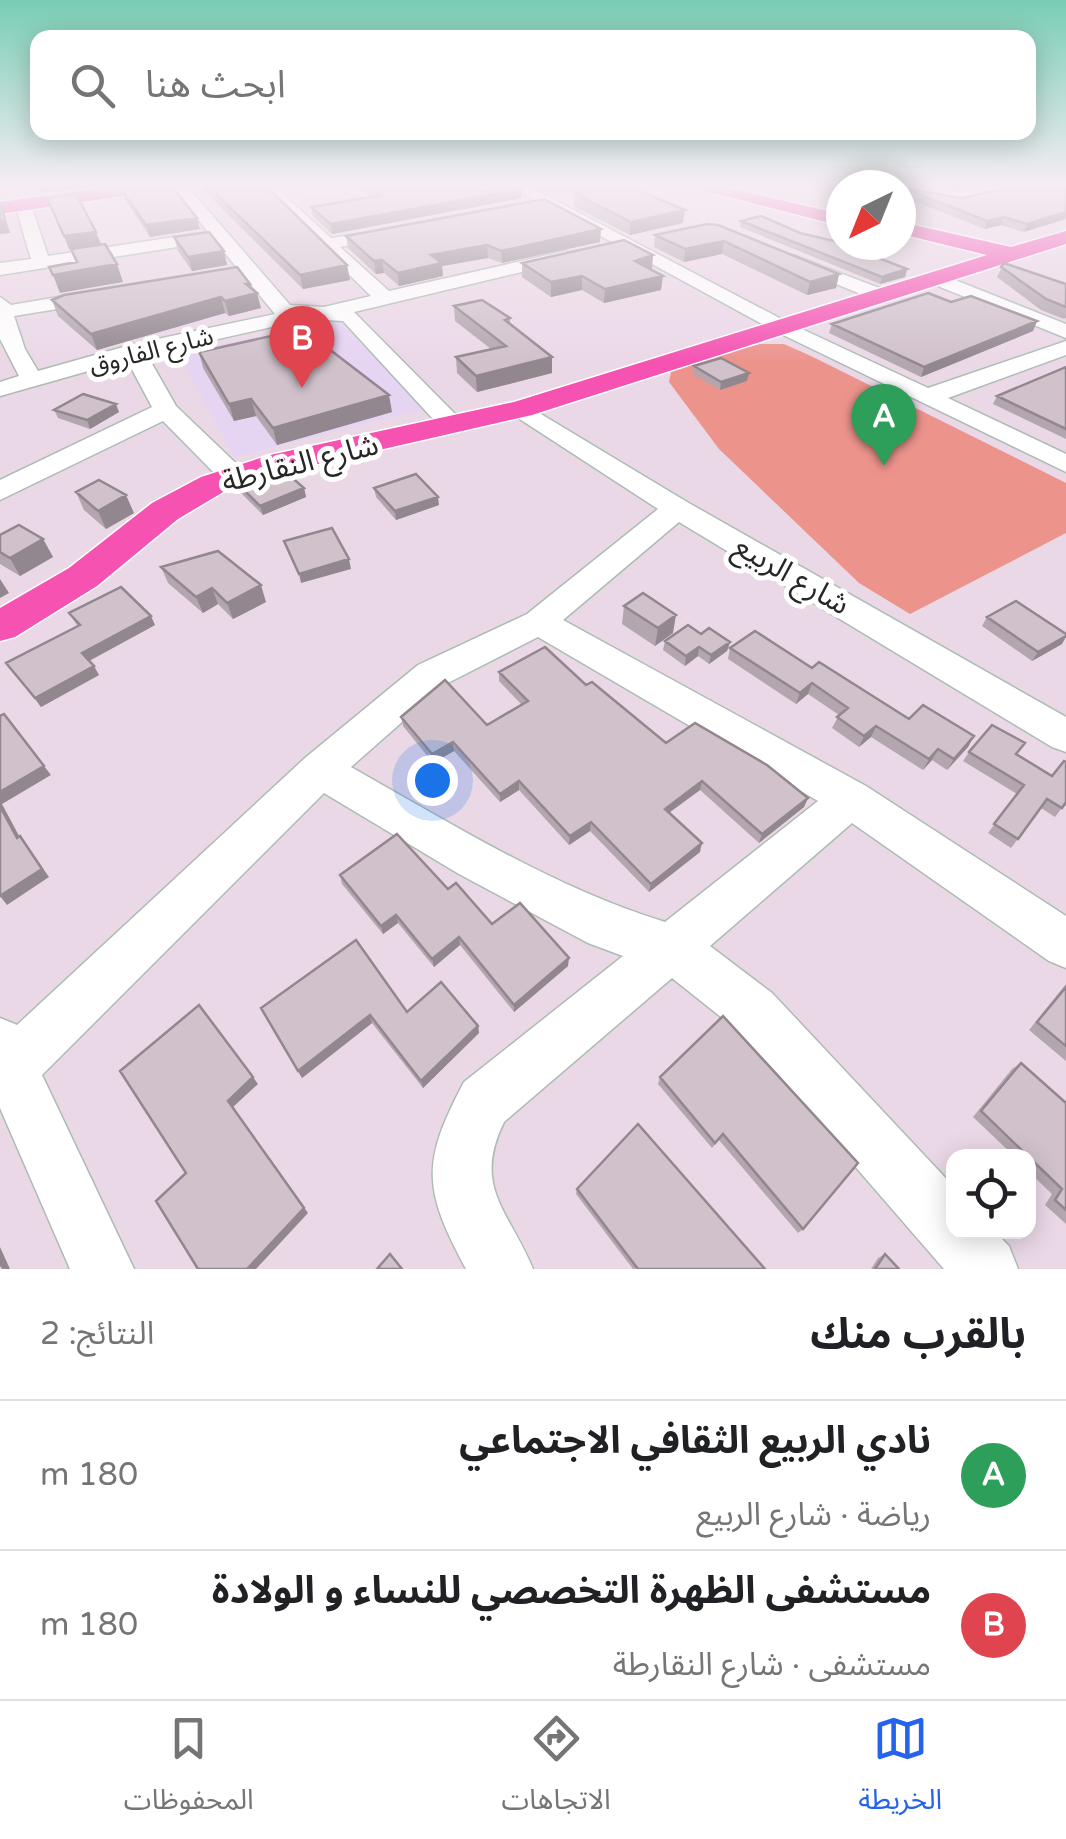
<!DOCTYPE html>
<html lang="ar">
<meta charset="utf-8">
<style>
body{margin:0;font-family:"Varela Round","Noto Sans Arabic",sans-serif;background:#f6f6f6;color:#202124;direction:rtl}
.controls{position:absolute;right:30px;bottom:30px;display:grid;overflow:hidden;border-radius:20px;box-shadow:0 5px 25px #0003}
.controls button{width:90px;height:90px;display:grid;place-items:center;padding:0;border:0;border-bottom:2px solid #e0e0e0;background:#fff;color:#202124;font:50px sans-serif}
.compass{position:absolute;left:826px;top:170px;width:90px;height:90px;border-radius:50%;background:#fff;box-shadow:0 5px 25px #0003;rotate:223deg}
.you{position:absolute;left:432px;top:780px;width:35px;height:35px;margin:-25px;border:8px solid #fff;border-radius:50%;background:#1a73e8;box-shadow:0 0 0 15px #1a73e833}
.badge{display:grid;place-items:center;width:65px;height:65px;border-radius:50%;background:#2563eb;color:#fff;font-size:32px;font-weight:700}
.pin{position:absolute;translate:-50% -82px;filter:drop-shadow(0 2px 5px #0008)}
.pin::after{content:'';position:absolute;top:52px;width:35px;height:30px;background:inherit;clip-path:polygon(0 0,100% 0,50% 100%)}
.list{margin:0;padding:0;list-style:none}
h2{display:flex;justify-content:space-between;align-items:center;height:130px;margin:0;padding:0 40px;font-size:42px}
h2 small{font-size:32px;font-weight:400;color:#757577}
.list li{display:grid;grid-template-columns:65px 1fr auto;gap:30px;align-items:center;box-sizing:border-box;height:150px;padding:0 40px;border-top:2px solid #e0e0e0}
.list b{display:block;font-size:38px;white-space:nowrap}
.list p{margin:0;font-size:32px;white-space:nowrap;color:#757577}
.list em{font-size:32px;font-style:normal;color:#757577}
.icon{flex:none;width:55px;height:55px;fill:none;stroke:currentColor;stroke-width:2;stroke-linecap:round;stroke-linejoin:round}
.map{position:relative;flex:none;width:1066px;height:1269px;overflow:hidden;direction:ltr}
.search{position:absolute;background:#fff;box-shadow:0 5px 25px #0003;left:30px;right:30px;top:30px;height:110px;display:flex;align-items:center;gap:25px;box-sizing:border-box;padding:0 35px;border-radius:20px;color:#757577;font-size:38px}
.sheet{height:430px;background:#fff}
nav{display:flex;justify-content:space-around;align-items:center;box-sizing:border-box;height:140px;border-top:2px solid #e0e0e0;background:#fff;font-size:28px;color:#757577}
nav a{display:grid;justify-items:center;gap:5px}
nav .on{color:#2563eb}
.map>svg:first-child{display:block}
.education{fill:#eec6e1}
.medical{fill:#e6d4f3}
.pitch{fill:#ec938c}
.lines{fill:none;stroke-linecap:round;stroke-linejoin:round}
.minor-casing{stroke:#acbcb3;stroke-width:3}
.major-casing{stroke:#fff;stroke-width:3}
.minor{fill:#fff;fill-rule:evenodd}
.major{fill:#f552b2;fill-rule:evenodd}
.wall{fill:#b3a6af}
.shaded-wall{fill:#92878e}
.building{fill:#d0c1cb;stroke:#92878e;stroke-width:2.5}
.labels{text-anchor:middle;stroke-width:10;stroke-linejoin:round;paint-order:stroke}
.far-street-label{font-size:25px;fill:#272727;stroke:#fff}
.street-label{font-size:30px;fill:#272727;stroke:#fff}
</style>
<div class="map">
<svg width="1066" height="1269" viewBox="0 0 1066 1269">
<rect width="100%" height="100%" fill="#ebd8e7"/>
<path class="education" d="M280,185h163l-129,29z"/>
<path class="medical" d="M342,319l84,89 -191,49 -57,-104z"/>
<path class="pitch" d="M760,344h24l27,12 255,127v50l-156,81 -51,-31 -140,-134 -50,-67 3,-14z"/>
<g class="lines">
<g class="minor-casing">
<path id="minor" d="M171,185h15l104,120 34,2 47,-11 -114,-111h16l58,53 68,-10v8l-59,11 49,44 177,-40 9,5 -3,4 -218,52 108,109 4,5 -4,5h-18l-101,-110 -36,-2 -160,36 29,51 68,65 4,6 -4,6h-20l-61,-62 -163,79v-20l152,-73 -25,-47 -127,36v-14l19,-6 -19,-37v-42l11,8 89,-15 10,6 -10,6 -86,14 11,33 13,22 96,-27 141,-30 -60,-73 -215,34v-12l31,-4 -16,-54 8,-5 8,5 17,51 160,-24z
M507,185h19l263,138 139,65 138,-47v14l-118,43 118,56v18l-291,-141z
M901,185l58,7 42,-7h34l-76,17 -58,-10z
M793,255l94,36 3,4 -10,6 -7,-2 -86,-35 -3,-4z
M935,272l131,52v14l-138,-56v-8z
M521,402l166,100 379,215v35l-14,-5 -373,-225 -116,98 303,166 200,130v52l-17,-7 -197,-138 -142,123 62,47 182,194v45h41l14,14 9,23h-74l-208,-240 -64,-51 -168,144c-32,65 5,89 29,147h-67c-43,-80 -45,-106 -2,-187l159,-126 -35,-13 -129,-69 -135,-81 -282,282 92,194h-64l-70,-161v-90l17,7 288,-267 113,-93 109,-51 131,-105 -146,-95 -3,-5zM538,637l280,164 -153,121c-111,-34 -213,-98 -314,-155l93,-82z"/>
</g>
<g class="major-casing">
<path id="major" d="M124,185h50l-9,5 -165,24v-12z
M683,185h33l125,29v12z
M901,222l110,25 55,-16v13l-534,171 -253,58 -54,18 -47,28 -81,67 -82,51 -15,4v-33l69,-40 83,-65 49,-26 69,-22 244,-53 473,-147 -86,-21z"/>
</g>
<use href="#minor" class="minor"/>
<use href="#major" class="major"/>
</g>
<path class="wall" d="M203,185h62l85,95 -47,9 -99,-98z
M351,185h112l18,7 41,-3v9l-190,36 -19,-18 -2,-9 60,-10z
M540,185h59l-36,8 -23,-2z
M808,185h33v8l-33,-7z
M935,185h42l-18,3z
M1055,185l-31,47 -23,-7 -16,4 -84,-33 2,-8 59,10z
M121,189l76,29 3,11 -50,8 -25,-37z
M574,193l109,30 -53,12 -57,-29z
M741,221l166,48 -2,8 -25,7 -140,-57z
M707,224l132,50 -3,14 -29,7 -85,-41 -38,8 -30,-15 1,-12z
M346,236l254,6 -98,21 -14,-5 -46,8 1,10 -44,10 -15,-13 -8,1 -28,-26z
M174,237l50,14 3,14 -35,6 -14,-20z
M653,255l-2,15 10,20 -57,13 -22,-13 -31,7 -29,-20v-14z
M1004,263l62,21v34l-2,1 -23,-9 -44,-33z
M250,284l11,24 -32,8 -4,-3 -128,37 -39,-34 -6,-16z
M951,302l86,19 -4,10 -112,46 -92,-44 3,-9z
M454,306l56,12v6l42,33v16l-75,19 -20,-19 -1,-16 35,-8 -36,-28z
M199,352l193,60 -115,33 -21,-29 -22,5 -31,-53z
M694,366l53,15 -27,9 -27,-16z
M1066,367v72l-73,-35 4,-8z
M54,410l65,2 -29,17 -32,-11z
M239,485l65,3 2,9 -43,18 -21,-21z
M374,488l65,17 -43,15 -20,-23z
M76,492l58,21 -28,16 -22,-19z
M0,535l43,4 10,18 -33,19 -20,-12z
M161,567l105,35 -33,17 -15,-15 -15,9 -35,-30z
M624,606l49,27 -18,13 -33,-22z
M69,613l86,12 -66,36 10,14 -58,32 -35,-44 72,-36z
M987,617l79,17v3l-4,7 -30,17 -50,-35z
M701,634l29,8 -3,9 -18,13 -11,-8 -13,10 -22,-16 2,-9z
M730,648l82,20 97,51 65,17 -6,11 -21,23 -15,-10 -9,10 -52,-33 -12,10 -27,-19 7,-13 -31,-21 -12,10 -68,-45z
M499,672l87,13 80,58 142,55 -4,9 -45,36 -59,-53 -31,23 31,39 -51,40 -59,-61 -21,14 -50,-55 -19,12 -46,-51 -21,12 -30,-37 -2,-9 86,8 35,-20 -23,-24z
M969,752l48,2 35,22 14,-14v44l-2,-1 -9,12 -14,-9 -30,40 -23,-15 29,-39 -54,-33z
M340,875l108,14 44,35 76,42 -54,46 -54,-67 -26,22 -36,-44 -15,11 -41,-50z
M1066,984v77l-37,-31z
M261,1008l217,18 1,7 -56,55 -51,-65 -70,55z
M723,1016l80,213 -5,4 -79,-93 -7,8 -54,-64 2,-7z
M1021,1063l45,40v121l-21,-19 7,-11 -24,-23v-15h-14l-41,-39 39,-48z
M577,1189l188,80h-132l-57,-75z
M885,1254l14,15h-28l7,-11z"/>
<path class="shaded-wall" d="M37,185h75l-72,8z
M563,185h36l-36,8z
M522,189v9l-190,36 -1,-10z
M1,204l9,29 -10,1v-14z
M685,210l-2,13 -53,12 1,-13z
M1066,212v7l-42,13 3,-8z
M1004,217l-3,8 -16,4 2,-8z
M197,218l3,11 -50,8 -4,-12z
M601,229l-1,13 -98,21 -1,-12z
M96,232l5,12 -32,5 -5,-13z
M724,241l-2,13 -38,8 1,-13z
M487,245l1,13 -46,8 1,10 -44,10 -1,-13 33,-18z
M224,251l3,14 -35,6 -4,-14z
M653,255l-1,14 -18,6 1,-14z
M382,260l2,13 -8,1 -2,-13z
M117,264l6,18 -63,11 -7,-18z
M347,265l3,15 -47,9 -3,-14z
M907,269l-2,8 -25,7 2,-7z
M839,274l-3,14 -29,7 3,-13z
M582,276v14l-31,7v-15z
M663,276l-2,14 -57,13 1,-14z
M246,284h4l2,10 5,-1 4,15 -32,8 -4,-15z
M221,297l4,16 -128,37 -6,-16z
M1037,321l-4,10 -112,46 3,-10z
M552,357v16l-75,19 -1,-16z
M749,373l-2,8 -27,9 1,-8z
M389,395l3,17 -115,33 -4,-17z
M251,399l5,17 -22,5 -5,-17z
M116,404l3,8 -29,17 -3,-9z
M304,488l2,9 -43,18 -3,-9z
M126,495l8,18 -28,16 -8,-18z
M438,497l1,8 -43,15 -1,-9z
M43,539l10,18 -33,19 -10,-18z
M349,559l2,10 -50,14 -2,-9z
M0,579l9,14 -9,5z
M261,585l5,17 -33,17 -6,-16z
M212,588l6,16 -15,9 -7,-16z
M676,615l-3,18 -18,13 3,-18z
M151,616l4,9 -68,37 -5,-9z
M1066,636l-4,8 -30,17 6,-9z
M730,642l-3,9 -18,13 2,-9z
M699,647l-1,9 -13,10 1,-10z
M94,666l5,9 -58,32 -6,-9z
M812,683l-4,11 -12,10 4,-11z
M876,726l-5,11 -12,10 5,-11z
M974,736l-6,11 -21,23 7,-11z
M453,742l1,9 -21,12 -1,-9z
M938,749l-6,11 -9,10 6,-11z
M44,766l7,9 -49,29 23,43 -8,-9 -17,-32v-14z
M519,781v9l-19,12v-8z
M702,781l-2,9 -37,27 2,-8z
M808,798l-4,9 -45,36 3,-9z
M591,822l-1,9 -21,14 1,-9z
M20,836l29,41 -42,28 -7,-9z
M702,843l-2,9 -51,40 2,-8z
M396,915l2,8 -15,11 -2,-8z
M459,937l1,8 -26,22 -2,-8z
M569,958l-1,8 -54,46v-7z
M370,1015l2,8 -70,55 -4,-7z
M478,1026l1,7 -56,55 -2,-7z
M253,1077l5,7 -25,23 75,106 -52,56h-9l-19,-168z
M0,1247l10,22h-8l-2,-3z"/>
<path class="building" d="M140,185h31l26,33 -51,7 -25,-36z
M207,185h58l82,80 -47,10z
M364,185h99l18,7 35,-6 6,3 -191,35 -20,-17 71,-12z
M616,185h9l60,25 -54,12 -57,-29z
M1020,185h35l11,3v24l-39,12 -23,-7 -17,4 -84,-33 59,10z
M76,194l20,38 -32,4 -17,-38z
M544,199l57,30 -100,22 -14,-6 -56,10 11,8 -44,10 -16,-13 -8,1 -28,-25z
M0,204h1l4,16h-5z
M761,216l39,17 38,9 3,3h4l62,24 -25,8 -141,-56z
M707,224l11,1 121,49 -29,8 -86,-41 -39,8 -30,-14z
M209,232l15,19 -36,6 -14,-20z
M624,240l29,15 -18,6 28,15 -58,13 -23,-13 -31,6 -29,-19z
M105,244l12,20 -64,11 -4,-8 28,-5 -6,-13z
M1004,263l62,21v23l-20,-8 -45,-32z
M237,267l13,17h-4l11,9 -32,8 -4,-4 -130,37 -39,-34 12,-5z
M928,293l23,9 20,-6 66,25 -113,46 -92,-43z
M482,300l28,18 -5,2 47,37 -76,19 -20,-19 50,-11 -52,-40z
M303,329l86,66 -116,33 -22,-29 -22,5 -30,-52z
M721,358l28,15 -28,9 -27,-16z
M1066,367v62l-69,-33z
M83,394l33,10 -29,16 -33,-10z
M282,469l22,19 -44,18 -21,-21z
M416,474l22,23 -43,14 -21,-23z
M99,480l27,15 -28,16 -22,-19z
M19,525l24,14 -33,19 -10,-6v-17z
M332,528l17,31 -50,15 -15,-33z
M218,551l43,34 -34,18 -15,-15 -16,9 -35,-30z
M121,587l30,29 -69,37 12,13 -59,32 -29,-35 74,-38 -11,-12z
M643,593l33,22 -18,13 -34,-22z
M1016,601l50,33v2l-28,16 -51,-35z
M688,625l13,9 8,-6 21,14 -19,13 -12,-8 -13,9 -21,-15z
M755,631l57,37 7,-6 90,57 14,-14 51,31 -20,23 -16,-10 -9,10 -53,-33 -12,10 -27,-19 11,-9 -36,-25 -12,10 -70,-45z
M545,647l41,38 6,-3 74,61 29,-20 72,42 41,33 -46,36 -60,-53 -37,28 37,34 -51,41 -60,-62 -21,14 -51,-55 -19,13 -47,-52 -21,12 -31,-37 44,-37 42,45 41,-24 -29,-29z
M4,714l40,52 -44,26v-76z
M992,725l33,18 -9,11 36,22 12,-15 2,1v40l-4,6 -15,-9 -29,40 -24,-15 30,-39 -55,-33z
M0,806l17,32 3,-2 22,33 -42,27z
M397,834l51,55 8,-6 36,41 28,-21 49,55 -55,47 -55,-68 -27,22 -36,-44 -15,11 -41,-51z
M356,940l51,72 34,-30 37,44 -57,55 -51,-66 -72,56 -37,-63z
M1066,987v59l-29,-24z
M199,1005l54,72 -25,24 76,107 -57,61h-49l-42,-68 30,-28 -66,-102z
M723,1016l135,147 -55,66 -80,-95 -8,9 -55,-66z
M1021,1063l45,40v107l-11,-10 7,-11 -81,-78z
M638,1124l127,145h-127l-61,-80z
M390,1254l12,15h-25z
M885,1254l14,15h-24z"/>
<linearGradient id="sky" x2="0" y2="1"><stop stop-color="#78cdb4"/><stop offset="0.51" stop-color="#f6edf4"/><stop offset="1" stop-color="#f6edf4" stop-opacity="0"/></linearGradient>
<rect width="1066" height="363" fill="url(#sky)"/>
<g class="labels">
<g class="far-street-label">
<text transform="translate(151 350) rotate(-14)" y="9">شارع الفاروق</text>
</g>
<g class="street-label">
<text transform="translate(300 463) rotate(-14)" y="10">شارع النقارطة</text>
<text transform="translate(792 575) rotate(30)" y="10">شارع الربيع</text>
</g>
</g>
</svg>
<div class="controls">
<button><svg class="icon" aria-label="locate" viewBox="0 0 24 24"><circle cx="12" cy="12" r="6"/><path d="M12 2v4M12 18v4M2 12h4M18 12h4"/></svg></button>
</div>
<svg class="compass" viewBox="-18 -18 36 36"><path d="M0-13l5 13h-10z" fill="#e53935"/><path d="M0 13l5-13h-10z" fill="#757577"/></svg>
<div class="you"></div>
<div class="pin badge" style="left:884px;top:466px;background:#2e9e5b">A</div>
<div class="pin badge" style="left:302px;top:388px;background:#e0444e">B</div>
<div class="search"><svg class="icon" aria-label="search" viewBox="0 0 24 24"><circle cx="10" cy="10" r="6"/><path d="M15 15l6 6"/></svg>ابحث هنا</div>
</div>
<section class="sheet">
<h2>بالقرب منك<small>النتائج: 2</small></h2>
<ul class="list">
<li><span class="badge" style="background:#2e9e5b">A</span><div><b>نادي الربيع الثقافي الاجتماعي</b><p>رياضة · شارع الربيع</p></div><em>180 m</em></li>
<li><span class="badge" style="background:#e0444e">B</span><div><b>مستشفى الظهرة التخصصي للنساء و الولادة</b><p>مستشفى · شارع النقارطة</p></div><em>180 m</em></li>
</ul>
</section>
<nav>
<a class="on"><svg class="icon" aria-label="map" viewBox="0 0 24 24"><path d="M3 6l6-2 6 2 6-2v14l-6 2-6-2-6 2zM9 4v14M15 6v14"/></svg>الخريطة</a>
<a><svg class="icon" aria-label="directions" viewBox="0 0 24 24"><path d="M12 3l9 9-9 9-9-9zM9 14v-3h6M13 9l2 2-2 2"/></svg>الاتجاهات</a>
<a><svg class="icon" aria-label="saved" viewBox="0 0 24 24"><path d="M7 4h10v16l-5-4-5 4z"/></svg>المحفوظات</a>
</nav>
